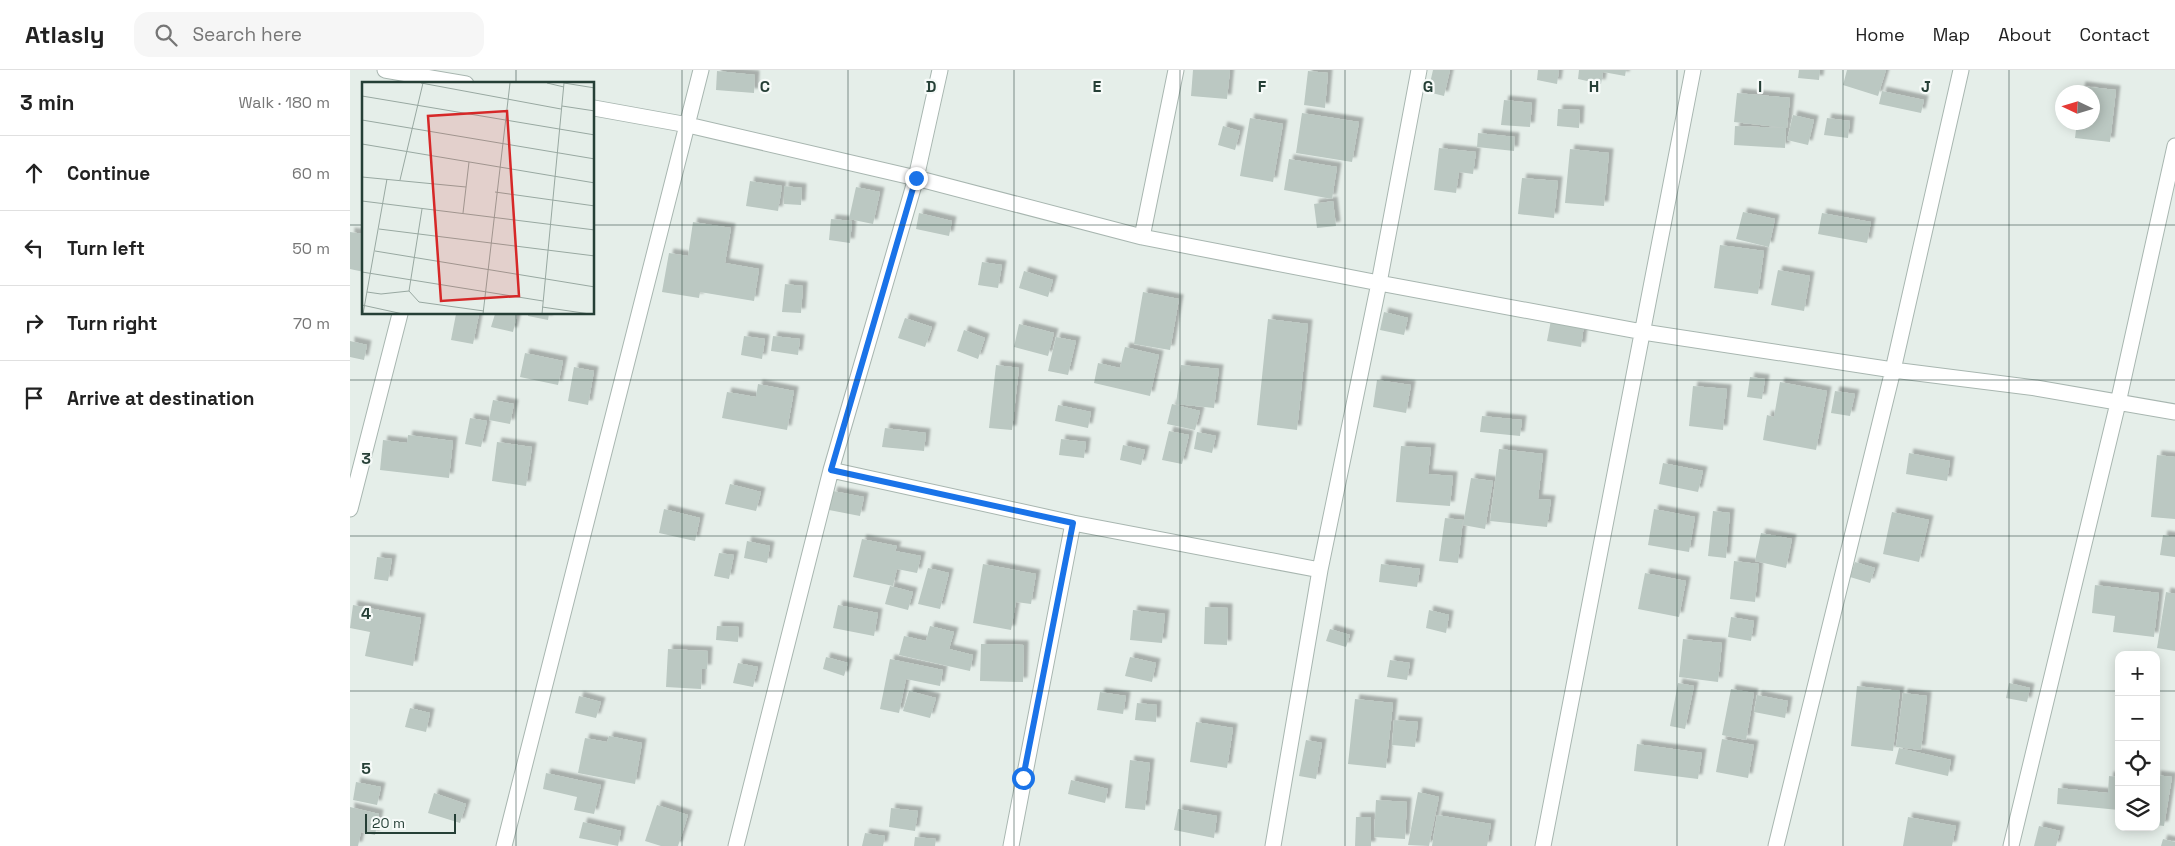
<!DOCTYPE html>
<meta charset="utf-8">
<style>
body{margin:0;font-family:"Space Grotesk",sans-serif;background:#f6f6f6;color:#222}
.controls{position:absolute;right:15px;bottom:15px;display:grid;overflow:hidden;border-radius:10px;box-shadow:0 2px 12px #0003}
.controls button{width:45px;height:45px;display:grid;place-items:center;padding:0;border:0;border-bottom:1px solid #e0e0e0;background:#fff;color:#222;font:25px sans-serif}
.compass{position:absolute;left:1705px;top:15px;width:45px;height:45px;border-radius:50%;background:#fff;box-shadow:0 2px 12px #0003;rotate:274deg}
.scale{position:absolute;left:15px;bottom:12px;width:91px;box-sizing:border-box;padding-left:5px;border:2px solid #253f36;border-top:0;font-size:14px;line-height:18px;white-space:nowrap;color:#253f36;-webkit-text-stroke:4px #f6faf8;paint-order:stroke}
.stop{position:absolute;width:15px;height:15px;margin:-11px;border:4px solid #1a73e8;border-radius:50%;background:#fff}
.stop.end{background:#1a73e8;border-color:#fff;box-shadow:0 1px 5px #0008}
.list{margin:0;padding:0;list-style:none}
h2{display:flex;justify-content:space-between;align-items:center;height:65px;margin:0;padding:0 20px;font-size:21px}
h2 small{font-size:16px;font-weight:400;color:#767676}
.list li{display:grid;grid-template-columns:32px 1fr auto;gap:15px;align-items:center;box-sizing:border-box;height:75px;padding:0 20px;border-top:1px solid #e0e0e0}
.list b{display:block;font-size:19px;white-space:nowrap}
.list em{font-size:16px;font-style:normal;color:#767676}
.icon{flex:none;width:28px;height:28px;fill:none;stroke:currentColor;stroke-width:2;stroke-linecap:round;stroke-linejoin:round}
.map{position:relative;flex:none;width:1825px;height:776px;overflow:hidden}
header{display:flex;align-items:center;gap:30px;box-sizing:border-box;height:70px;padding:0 25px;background:#fff;border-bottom:1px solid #e0e0e0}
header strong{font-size:24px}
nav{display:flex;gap:28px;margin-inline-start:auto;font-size:18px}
.search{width:350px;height:45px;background:#f6f6f6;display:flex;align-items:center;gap:12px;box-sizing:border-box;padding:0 18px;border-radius:15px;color:#767676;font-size:19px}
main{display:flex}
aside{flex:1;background:#fff}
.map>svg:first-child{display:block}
.building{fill:#bbc8c2;filter:url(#shadow)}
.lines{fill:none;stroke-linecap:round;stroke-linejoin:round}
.minor-casing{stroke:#a8b6b0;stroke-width:17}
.minor{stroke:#fff;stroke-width:15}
.route{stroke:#1a73e8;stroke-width:6}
.grid{fill:none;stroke:#253f36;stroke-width:1;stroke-opacity:0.55}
.inset-road{fill:none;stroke:#98a8a1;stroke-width:1}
.view{fill:#d62828;fill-opacity:0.15;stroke:#d62828;stroke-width:2.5}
.inset-edge{fill:none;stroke:#253f36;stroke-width:2.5}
.grid-label{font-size:16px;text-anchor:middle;font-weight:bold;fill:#253f36;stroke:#f6faf8;stroke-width:4.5;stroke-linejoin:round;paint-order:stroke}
</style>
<header>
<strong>Atlasly</strong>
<div class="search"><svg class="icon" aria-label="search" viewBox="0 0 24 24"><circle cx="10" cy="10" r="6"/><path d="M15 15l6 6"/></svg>Search here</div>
<nav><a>Home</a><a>Map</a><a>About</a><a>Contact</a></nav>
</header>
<main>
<aside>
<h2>3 min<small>Walk · 180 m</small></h2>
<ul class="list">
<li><svg class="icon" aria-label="ahead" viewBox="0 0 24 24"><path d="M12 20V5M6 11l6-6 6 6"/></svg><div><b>Continue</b></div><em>60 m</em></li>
<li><svg class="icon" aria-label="left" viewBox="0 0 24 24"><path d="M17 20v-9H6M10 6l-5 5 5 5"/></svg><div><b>Turn left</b></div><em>50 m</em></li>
<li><svg class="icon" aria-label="right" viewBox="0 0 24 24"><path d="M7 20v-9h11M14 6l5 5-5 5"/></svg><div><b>Turn right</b></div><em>70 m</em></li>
<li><svg class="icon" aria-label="arrive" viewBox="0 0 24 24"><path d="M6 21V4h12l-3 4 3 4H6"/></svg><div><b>Arrive at destination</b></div></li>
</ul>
</aside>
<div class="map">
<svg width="1825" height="776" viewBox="0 0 1825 776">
<defs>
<filter id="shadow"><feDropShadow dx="4.5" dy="-4.5" stdDeviation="1" flood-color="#0004"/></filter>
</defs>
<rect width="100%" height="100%" fill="#e5eee9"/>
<path class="building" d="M843,0h37l-3,29 -36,-3z
M1083,0h17l-6,26 -16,-4z
M1188,0h21l-2,14 -20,-4z
M1229,0h47l-1,6 -22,-4 -2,12 -23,-5z
M1449,0h21l-1,10 -21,-2z
M1497,0h39l-8,26 -35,-11z
M367,1l38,4 -1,18 -38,-3z
M958,1l20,2 -3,35 -21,-3z
M1731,16l35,4 -6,52 -35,-4 2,-16h15v-30h-12z
M1532,21l42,9 -3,13 -42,-9z
M1387,23l53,5 -3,30 -53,-6z
M1154,30l28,3 -2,24 -29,-2z
M1208,39l22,1 -1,18 -22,-2z
M952,43l57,9 -7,40 -56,-9z
M1443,45l21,5 -6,25 -21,-5z
M900,48l33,6 -10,58 -33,-6z
M1477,48l23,3 -2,17 -24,-3z
M873,56l17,5 -5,19 -17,-5z
M1385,56l51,2 -1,20 -51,-3z
M1128,63l37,4 -1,14 -37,-4z
M1089,78l37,4 -3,22 -14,-2 -3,21 -22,-3z
M1220,79l39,4 -5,53 -39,-3z
M939,89l48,8 -5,32 -48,-9z
M1172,108l36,3 -4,37 -36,-4z
M400,111l32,5 -4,25 -32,-5z
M434,116l18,2 -1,17 -17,-1z
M506,117l24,5 -7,32 -24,-5z
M983,131l3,25 -19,2 -3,-24z
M1393,142l32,7 -6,28 -33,-8z
M569,143l33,8 -3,15 -33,-7z
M1472,143l49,9 -4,21 -49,-9z
M481,149l21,2 -2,22 -21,-3z
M343,152l38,6 -6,35 34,6 -5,32 -54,-9 -1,6 -37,-6 7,-39 19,3z
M0,162l14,2v38l-14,-3z
M1370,175l44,6 -6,43 -44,-6z
M632,192l20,3 -4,23 -20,-3z
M1428,200l32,6 -6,35 -33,-6z
M674,201l29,9 -5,17 -29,-9z
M435,214l18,2 -2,27 -19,-1z
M793,222l36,7 -9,51 -36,-6z
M1034,242l24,6 -4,17 -24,-5z
M106,244h23l-6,30 -22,-4z
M145,244l22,1 -4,17 -22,-5z
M178,244h21l-1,6 -20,-4z
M555,248l27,9 -7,20 -27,-9z
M918,249l40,5 -11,106 -40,-5z
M1201,250l33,5 -3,22 -34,-6z
M669,254l35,9 -6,23 -34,-9z
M614,260l21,8 -7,21 -21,-8z
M394,266l21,3 -3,20 -21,-4z
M423,266l27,3 -2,16 -27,-4z
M706,267l20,4 -8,34 -20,-4z
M0,271l17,4 -3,15 -14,-3z
M775,277l34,8 -9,41 -56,-13 4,-20 22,5z
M175,283l38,8 -5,24 -38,-8z
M646,295l23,3 -7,62 -23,-2z
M831,295l38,4 -5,39 -38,-4z
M224,297l20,4 -6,34 -20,-4z
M1400,307l15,2 -3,20 -15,-2z
M1027,310l34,5 -5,28 -33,-6z
M1430,312l47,9 -11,59 -53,-10 4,-25 7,2z
M408,314l36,7 -7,39 -65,-12 5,-26 29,5z
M1343,316l34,3 -4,41 -34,-4z
M1485,321l20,3 -5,22 -19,-3z
M143,330l21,4 -4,20 -21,-4z
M822,334l28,7 -5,19 -28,-6z
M708,335l33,7 -3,16 -33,-7z
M1132,346l40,4 -2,16 -40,-4z
M120,348l17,3 -6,26 -16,-3z
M535,358l41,5 -2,18 -42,-4z
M819,361l20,4 -7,29 -20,-4z
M847,362l19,4 -4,17 -18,-4z
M58,365l45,6 -4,37 -69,-8 3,-30 24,3z
M711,369l25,3 -2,16 -25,-3z
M147,372l35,5 -6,39 -34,-5z
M773,375l22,5 -4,15 -21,-5z
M1051,376l30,2 -3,26 25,2 -3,30 -54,-4z
M1149,379l44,5 -5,45 13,1 -4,27 -57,-6z
M1559,383l41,8 -3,20 -41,-7z
M1807,385l18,2v62l-24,-2z
M1313,393l40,8 -5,21 -39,-8z
M1121,408l22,3 -8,48 -22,-4z
M380,414l31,8 -5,19 -31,-7z
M483,421l31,6 -4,19 -31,-6z
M314,439l36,9 -5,23 -36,-8z
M1304,439l41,8 -6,35 -41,-7z
M1363,441l17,2 -4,45 -18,-2z
M1542,442l37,8 -10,42 -36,-8z
M1095,448l18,2 -5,43 -19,-2z
M1411,463l31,6 -6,29 -31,-7z
M1813,465l12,2v20l-15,-2z
M512,469l35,7 -2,5 26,5 -4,17 -20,-4 -4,17 -40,-9z
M397,471l23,5 -3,17 -23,-5z
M369,483l15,2 -5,24 -15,-3z
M27,487l15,2 -4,22 -14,-2z
M1384,491l25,3 -4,38 -25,-3z
M1505,492l20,6 -5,15 -20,-6z
M633,494l53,10 -5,30 -15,-2 -5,28 -38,-7z
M1031,494l39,5 -3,18 -38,-5z
M578,498l21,5 -9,36 -22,-5z
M1295,503l41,8 -7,36 -41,-8z
M1745,515l64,8 -5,44 -41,-5 2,-16 -23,-3z
M540,516l23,6 -5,18 -23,-6z
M1816,522l9,2v57l-18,-3z
M3,535l68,13 -8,48 -48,-10 5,-24 -20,-4z
M488,535l40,8 -4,23 -41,-8z
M855,537l23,1 -1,37 -23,-1z
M783,540l32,4 -3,29 -32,-3z
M1079,540l20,5 -3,18 -20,-5z
M1381,547l23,4 -3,20 -23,-4z
M367,556l22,1 -1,15 -22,-2z
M580,556l24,6 -5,17 24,6 -3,16 -71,-16 5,-19 22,5z
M980,559l20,6 -4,12 -20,-6z
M1333,569l39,4 -4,39 -39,-5z
M631,574l43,1 -1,37 -43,-1z
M318,579l40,2 -1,18h-5l-1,20 -35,-2z
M476,587l22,6 -4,13 -21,-7z
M780,587l26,6 -4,19 -27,-6z
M540,589l53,11 -3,16 -34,-7 -7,34 -19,-4z
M1040,590l20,3 -3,17 -20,-3z
M388,593l20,4 -5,20 -20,-4z
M1328,613l16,3 -9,43 -15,-3z
M1659,613l21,5 -3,14 -21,-4z
M1507,616l43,5 -7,60 -42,-5z
M1381,619l23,4 -8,47 -24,-5z
M559,621l27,7 -6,20 -27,-7z
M750,622l26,4 -3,18 -26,-4z
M1553,623l24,3 -6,54 -25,-3z
M1407,625l31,6 -3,17 -31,-6z
M229,626l22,6 -5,16 -21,-5z
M1005,629l38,4 -7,65 -38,-4z
M787,633l20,2 -1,17 -21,-2z
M60,638l20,5 -4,19 -21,-5z
M1044,650l24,2 -3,25 -23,-2z
M846,652l37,6 -6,40 -37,-6z
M259,666l33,7 -7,41 -57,-11 7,-35 22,4z
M1372,669l32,6 -6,33 -32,-6z
M956,670l16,3 -6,36 -17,-3z
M1287,674l65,9 -4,26 -64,-8z
M1549,678l52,12 -3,16 -53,-12z
M780,690l20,3 -5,47 -20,-2z
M196,703l55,12 -7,29 -20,-4 3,-13 -34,-8z
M1806,705l16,2 -8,49 -8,-1z
M1759,706l10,1v33l-62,-6 1,-16 50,5z
M721,710l37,9 -3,14 -37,-9z
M6,712l25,5 -4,18 -24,-5z
M1068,722l21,5 -10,49 -21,-1z
M84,723l32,11 -6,19 -32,-10z
M1026,730l31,2 -2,37 -31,-2z
M307,735l31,10 -10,31h-17l-16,-5z
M0,737l29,7 -4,21 -14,-3 -3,14h-8z
M541,738l27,3 -3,20 -26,-4z
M828,739l39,7 -3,22 -40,-8z
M1087,745l54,9 -4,22h-55z
M1006,747h15v29h-16z
M1558,747l48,9 -4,20h-49z
M233,752l38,9 -3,15 -39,-8z
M1689,756l21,5 -4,15h-22z
M515,763l20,3 -2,10h-21z
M565,767l21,2 -1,7h-21z
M1813,769l12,3v4h-14z"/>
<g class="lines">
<g class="minor-casing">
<path id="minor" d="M35,0l81,14
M244,38l94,17 228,53 226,59 237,46 264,49 250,38 143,18 139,24
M792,167l34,-167
M481,400l242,53 247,47
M0,439l50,-195
M154,776l197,-776
M386,776l95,-376 85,-292 24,-108
M661,776l62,-323
M923,776l47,-276 59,-287 40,-213
M1193,776l150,-776
M1426,776l117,-476 68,-300
M1661,776l107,-443 57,-257"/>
</g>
<use href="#minor" class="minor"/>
</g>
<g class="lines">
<path class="route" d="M566,108l-85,292 242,53 -50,255"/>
</g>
<path class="grid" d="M166,0v14M332,0v776M498,0v776M664,0v776M830,0v776M995,0v776M1161,0v776M1327,0v776M1493,0v776M1659,0v776M0,155h14M244,155h1581M166,244v532M0,310h1825M0,466h1825M0,621h1769M1806,621h19"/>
<g transform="translate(12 12)">
<rect width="232" height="232" fill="#e5eee9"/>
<path class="inset-road" d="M59,1l140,26M185,1l17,4M202,1l31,5M0,14l233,39M200,24l33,5M0,38l233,39M0,62l233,39M0,95l104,10M38,98l23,-97M133,110l100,14M0,119l233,29M101,131l6,-51M17,147l216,27M13,169l220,36M0,190l181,29M47,209l13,-82M47,209l10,11 65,9M5,210l14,2 28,-3M0,223l41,9M180,225l48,7M1,232l24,-135M121,232l27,-231M180,232l22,-231"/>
<path class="view" d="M145,29l12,185 -78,5 -13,-185z"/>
<rect width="232" height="232" class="inset-edge"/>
</g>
<g class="grid-label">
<text x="415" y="22">C</text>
<text x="581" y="22">D</text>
<text x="747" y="22">E</text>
<text x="912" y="22">F</text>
<text x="1078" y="22">G</text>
<text x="1244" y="22">H</text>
<text x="1410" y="22">I</text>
<text x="1576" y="22">J</text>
<text x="16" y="394">3</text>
<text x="16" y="549">4</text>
<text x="16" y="704">5</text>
</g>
</svg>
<div class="controls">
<button>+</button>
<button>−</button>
<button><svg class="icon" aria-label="locate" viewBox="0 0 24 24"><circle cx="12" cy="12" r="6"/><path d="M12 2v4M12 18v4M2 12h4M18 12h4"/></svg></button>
<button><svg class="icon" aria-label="layers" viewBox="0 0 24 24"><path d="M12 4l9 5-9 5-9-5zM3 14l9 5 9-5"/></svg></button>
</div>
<svg class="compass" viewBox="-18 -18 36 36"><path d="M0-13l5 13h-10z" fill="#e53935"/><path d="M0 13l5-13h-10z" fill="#767676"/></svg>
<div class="scale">20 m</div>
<div class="stop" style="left:673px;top:708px"></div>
<div class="stop end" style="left:566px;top:108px"></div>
</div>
</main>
